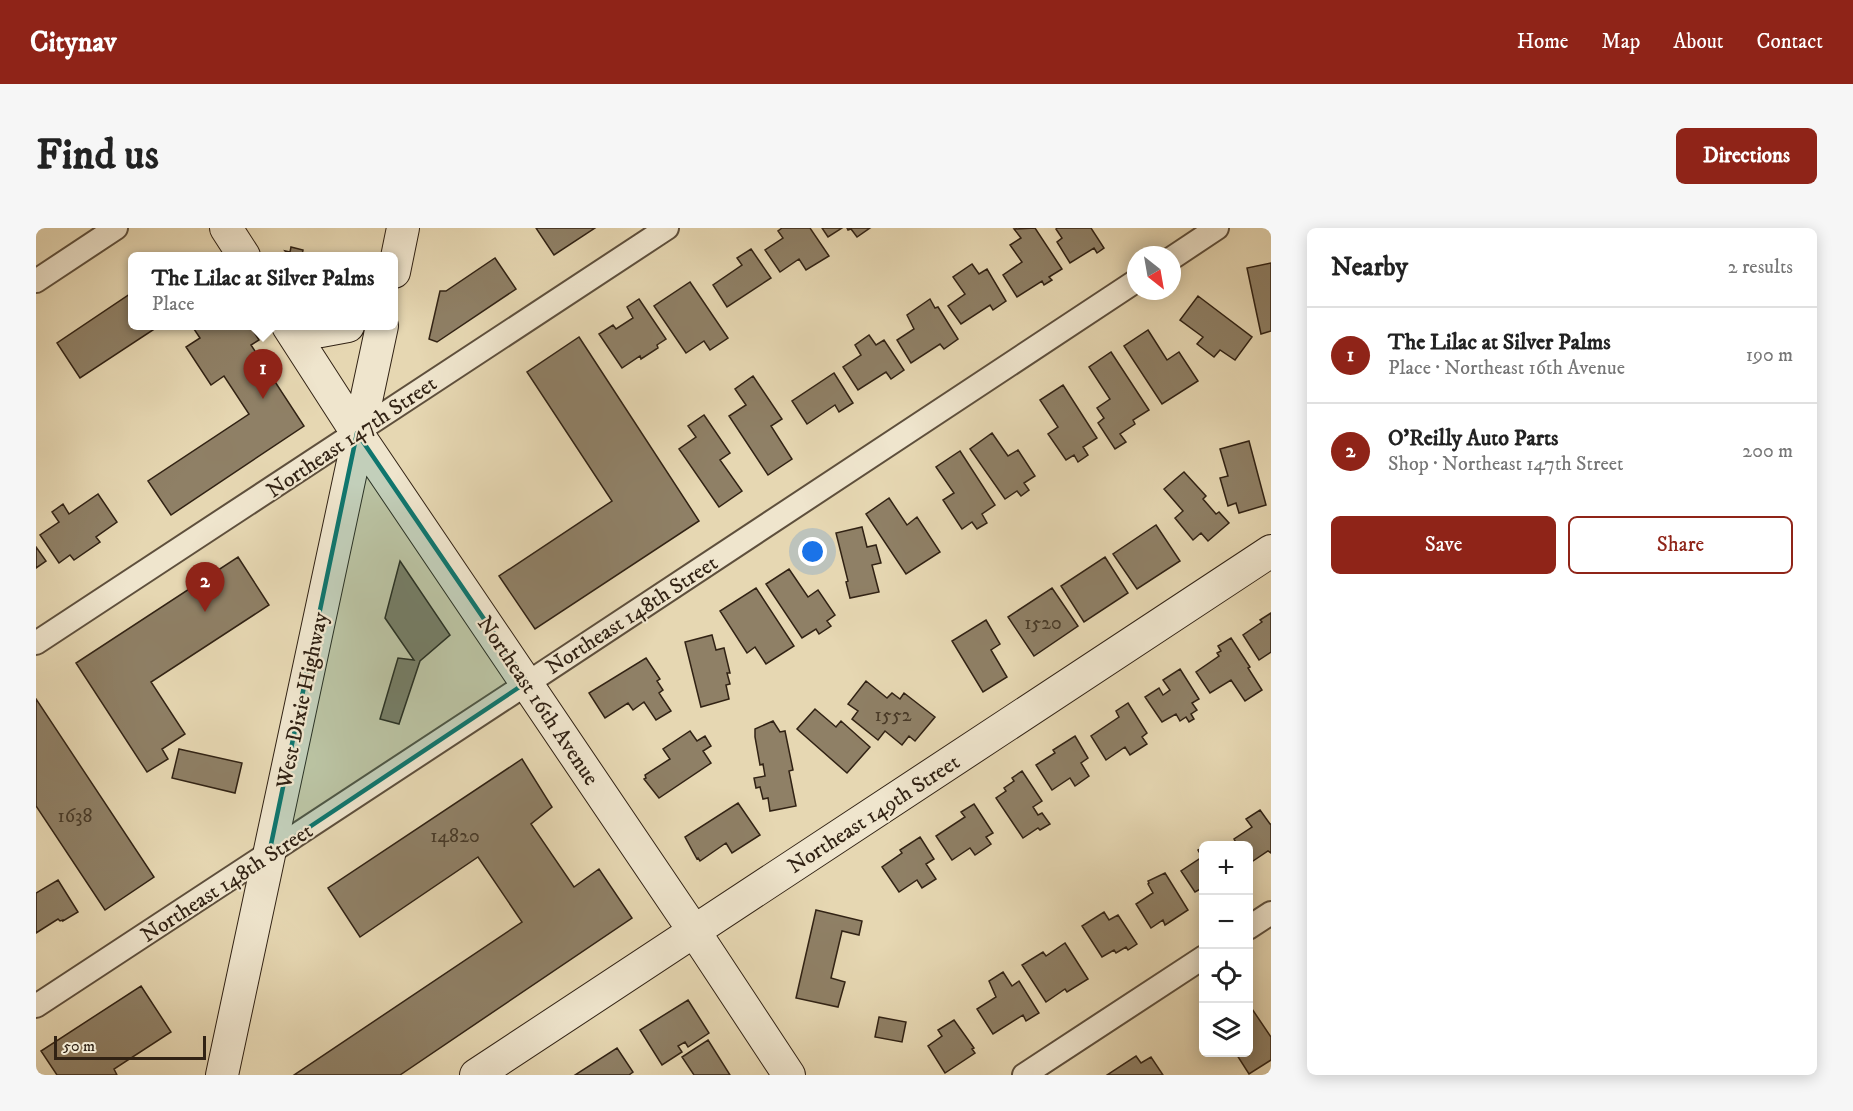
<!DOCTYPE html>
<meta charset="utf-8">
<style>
body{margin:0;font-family:"IM FELL DW Pica",serif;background:#f6f6f6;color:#222}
.controls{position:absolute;right:18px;bottom:18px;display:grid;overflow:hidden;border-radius:9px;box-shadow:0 3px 15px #0003}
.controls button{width:54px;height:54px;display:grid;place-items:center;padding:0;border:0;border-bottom:2px solid #e0e0e0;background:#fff;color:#222;font:30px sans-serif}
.compass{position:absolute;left:1091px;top:18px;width:54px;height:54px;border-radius:50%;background:#fff;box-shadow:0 3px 15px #0003;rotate:149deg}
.scale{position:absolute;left:18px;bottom:15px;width:152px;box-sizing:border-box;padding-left:6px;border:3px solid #312214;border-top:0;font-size:16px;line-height:21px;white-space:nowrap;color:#312214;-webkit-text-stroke:4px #efe5cd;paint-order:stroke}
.you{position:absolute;left:777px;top:324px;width:21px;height:21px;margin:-15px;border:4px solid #fff;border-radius:50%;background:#1a73e8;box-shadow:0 0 0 9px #1a73e833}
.badge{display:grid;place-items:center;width:39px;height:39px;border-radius:50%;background:#8f2418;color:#fff;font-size:20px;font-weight:700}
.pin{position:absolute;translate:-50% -50px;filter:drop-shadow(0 2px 3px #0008)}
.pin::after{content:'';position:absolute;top:32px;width:21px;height:18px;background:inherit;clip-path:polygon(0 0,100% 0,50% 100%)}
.popup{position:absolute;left:92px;top:24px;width:270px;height:78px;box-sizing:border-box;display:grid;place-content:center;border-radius:9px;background:#fff;filter:drop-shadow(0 2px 4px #0005);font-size:20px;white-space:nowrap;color:#767676}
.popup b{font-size:22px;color:#222}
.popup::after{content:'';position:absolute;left:50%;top:100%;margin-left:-12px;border:12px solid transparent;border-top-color:#fff}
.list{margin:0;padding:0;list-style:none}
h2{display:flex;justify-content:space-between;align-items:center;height:78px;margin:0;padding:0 24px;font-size:26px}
h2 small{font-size:20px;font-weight:400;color:#767676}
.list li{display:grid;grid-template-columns:39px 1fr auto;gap:18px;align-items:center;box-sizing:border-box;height:96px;padding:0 24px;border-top:2px solid #e0e0e0}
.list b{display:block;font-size:22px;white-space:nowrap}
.list p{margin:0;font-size:20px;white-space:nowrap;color:#767676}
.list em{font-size:20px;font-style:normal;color:#767676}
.actions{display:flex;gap:12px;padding:18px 24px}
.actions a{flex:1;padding:14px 0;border:2px solid #8f2418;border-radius:9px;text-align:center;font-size:21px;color:#8f2418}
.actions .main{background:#8f2418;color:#fff}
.icon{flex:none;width:33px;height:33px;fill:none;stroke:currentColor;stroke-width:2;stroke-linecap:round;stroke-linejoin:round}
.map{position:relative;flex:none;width:1235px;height:847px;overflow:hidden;border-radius:9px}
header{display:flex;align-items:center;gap:36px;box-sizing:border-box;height:84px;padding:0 30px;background:#8f2418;color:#fff}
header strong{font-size:28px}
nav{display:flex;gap:33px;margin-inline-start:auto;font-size:21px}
.intro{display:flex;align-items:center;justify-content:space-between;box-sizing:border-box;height:144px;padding:0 36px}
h1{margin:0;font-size:42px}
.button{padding:15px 27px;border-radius:9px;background:#8f2418;color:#fff;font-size:21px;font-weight:700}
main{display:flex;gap:36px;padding:0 36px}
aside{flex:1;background:#fff;border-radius:9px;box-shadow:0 3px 15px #0003}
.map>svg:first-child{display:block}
.building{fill:#8f8066;stroke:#312214;stroke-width:1.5}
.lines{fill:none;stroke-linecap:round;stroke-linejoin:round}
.street-casing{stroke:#5e4f3c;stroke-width:26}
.secondary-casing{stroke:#312214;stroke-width:34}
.street{stroke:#efe5cd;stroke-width:22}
.secondary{stroke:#efe5cd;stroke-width:32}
.marked{fill:#0f766e;fill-opacity:0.2;stroke:#0f766e;stroke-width:4.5;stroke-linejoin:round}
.labels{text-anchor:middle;stroke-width:4.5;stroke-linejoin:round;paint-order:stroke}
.number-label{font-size:20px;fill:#483a28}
.street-label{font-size:22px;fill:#312214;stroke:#efe5cd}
</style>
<header>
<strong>Citynav</strong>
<nav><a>Home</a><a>Map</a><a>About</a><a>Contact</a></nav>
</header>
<div class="intro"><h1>Find us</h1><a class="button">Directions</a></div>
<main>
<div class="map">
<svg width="1235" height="847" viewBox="0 0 1235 847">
<rect width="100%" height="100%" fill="#e6d7b2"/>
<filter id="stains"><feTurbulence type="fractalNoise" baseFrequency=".00333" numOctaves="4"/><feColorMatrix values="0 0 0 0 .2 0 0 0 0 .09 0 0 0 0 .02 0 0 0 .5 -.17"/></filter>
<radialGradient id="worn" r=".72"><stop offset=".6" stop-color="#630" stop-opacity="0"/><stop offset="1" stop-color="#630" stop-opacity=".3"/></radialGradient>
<path class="building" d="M500,0h59l-41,27z
M746,0h28l19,28 -23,14 -7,-11 -19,13 -15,-22 18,-12 -5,-7z
M786,0h20l-14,9z
M811,0h23l-13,9 -6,-8 -3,1z
M999,0l27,41 -13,8 3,3 -8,5 -2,-4 -25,16 -14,-22 19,-13 -12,-17 11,-7 -7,-9z
M1021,0h34l13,20 -7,5 -3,-5 -24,15 -13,-21 5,-4 -6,-9z
M255,19l12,3 -1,5 8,1h-21l-4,-5 5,1z
M715,21l20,29 -44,29 -14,-22 29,-20 -5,-7z
M459,30l21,31 -79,53 -8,-3 11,-48h6z
M1235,35v68l-10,3 -14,-66z
M936,36l7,10 8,-5 19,32 -13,9 -3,-5 -29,19 -13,-18 17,-12 -12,-17z
M654,54l38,56 -18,12 -6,-9 -18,12 -32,-47z
M97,64v34h26l-79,52 -23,-35z
M1162,68l54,41 -17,23 -15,-10 -6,7 -17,-13 6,-7 -23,-17z
M603,71l27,40 -9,6 1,3 -17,11 -1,-3 -18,12 -23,-34 14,-9 3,4 17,-11 -6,-11z
M894,71l5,9 3,-1 20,32 -14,10 -4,-5 -29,19 -14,-23 17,-11 -7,-14z
M156,98h58l9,14 -8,5 53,81 -133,89 -23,-34 101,-67 -25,-38 -13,9 -25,-38 14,-9z
M1112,102l19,30 12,-8 19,29 -36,23 -38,-58z
M833,107l7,10 8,-5 20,30 -13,9 -5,-7 -28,18 -15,-23 18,-12 -6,-10z
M543,109l120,184 -164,108 -36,-53 113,-75 -85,-129z
M1075,124l38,58 -16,10 2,4 -15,10 6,8 -11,7 -17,-26 6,-5 -7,-10 13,-9 -21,-32z
M798,145l19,30 -14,9 -4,-7 -28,19 -15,-23z
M717,148l29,43 -11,7 21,33 -24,16 -39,-59 17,-11 -11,-16z
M1027,157l34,53 -14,9 5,8 -10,7 -4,-7 -8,5 -18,-26 10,-7 -18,-27z
M668,187l26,38 -10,7 22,31 -23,16 -40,-58 17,-12 -8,-11z
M956,205l16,23 10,-6 17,26 -11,7 5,7 -8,6 -4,-5 -12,8 -35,-50z
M1213,213l17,64 -27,8 -3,-10 -8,3 -8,-28 8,-2 -8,-27z
M924,223l35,54 -13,9 5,9 -10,6 -5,-7 -10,7 -19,-29 11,-7 -18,-26z
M1148,244l22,24 -3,3 13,15 3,-2 10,11 -21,18 -7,-8 -8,7 -18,-22 8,-7 -19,-22z
M62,266l19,28 -21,15 4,5 -26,18 -4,-5 -11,8 -19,-28 19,-13 -7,-10 11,-8 6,10z
M853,270l18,27 10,-8 23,35 -34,22 -40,-60z
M1120,297l24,36 -43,28 -24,-35z
M826,299l5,20 9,-2 5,18 -9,2 7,27 -29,6 -4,-16 2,-1 -12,-48z
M0,319l10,14 -10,7z
M202,329l31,48 -118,77 34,52 -23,15 6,10 -21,13 -71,-109z
M1069,329l23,36 -44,29 -23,-36z
M364,333l50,74 -30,26 -21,63 -19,-5 18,-61 16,2 -29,-42z
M753,341l19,28 10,-7 17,25 -8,6 4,5 -12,8 -3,-5 -14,9 -36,-54z
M720,360l38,58 -28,18 -11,-17 -8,6 -27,-42z
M1016,360l26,38 -44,30 -26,-39z
M1235,385v39l-12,8 -16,-25 19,-13 -2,-2z
M950,392l14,24 -9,6 16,27 -24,15 -31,-51z
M676,407l4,15 8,-2 6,25h-3l3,11 -4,1 3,14 -28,8 -16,-65z
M1195,410l19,29 -2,1 14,22 -17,11 -14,-21 -21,13 -14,-21 23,-16 -2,-3 4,-2 -3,-5z
M610,430l14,21 -3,2 6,9 -4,3 12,18 -15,9 -12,-18 -11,8 -5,-7 -23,15 -16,-25z
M1144,441l19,30 -7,4 5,7 -6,4 3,5 -5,3 -3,-5 -6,4 -4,-7 -14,8 -17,-25 14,-9 4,7 7,-5 -7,-10z
M830,453l21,17 5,-5 8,6 4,-6 31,24 -20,24 -6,-5 -7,9 -17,-14 -7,9 -26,-21 6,-8 -10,-7z
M0,471l118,178 -49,33 -69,-104z
M1092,475l19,30 -5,4 5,7 -17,11 -5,-8 -19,13 -15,-24 28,-19 -3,-6z
M779,481l21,18 5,-6 29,26 -23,26 -50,-44z
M737,493l7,11 5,-1 8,39 -4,1 7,35 -26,5 -2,-13 -5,1 -3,-12 -4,1 -2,-10 11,-2 -2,-12 -3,1 -5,-28v-8z
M654,503l7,10 8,-5 6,10 -8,5 8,12 -52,35 -15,-19 2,-1 -1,-3 25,-16 -7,-10z
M1039,508l13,22 -7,5 8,13 -14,10 -5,-8 -18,12 -16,-25 19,-12 -2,-3z
M143,521l63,14 -7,30 -63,-15z
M486,531l30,48 -21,17 43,63 25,-18 33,49 -232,157h-106l228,-153 -44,-65 -118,80 -32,-49z
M986,543l20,30 -9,6 5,8 4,-2 8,11 -10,6 -2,-2 -15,10 -27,-40 10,-7 -2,-3 10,-7 -2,-3z
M702,575l22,32 -28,18 -6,-10 -26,18 -2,-3 -1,1 -12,-22z
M938,576l19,29 -7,4 5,7 -16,11 -5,-7 -18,12 -16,-24 29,-19 -4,-5z
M1224,582l10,14h1v29l-3,-2 -18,12 -2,-17h-10l-4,-7 18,-12 -6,-8z
M884,609l14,22 -8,5 10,15 -14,9 -5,-8 -18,12 -17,-25 20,-14 -2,-3z
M1168,619v40l-9,5 -14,-21 21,-14 -4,-7z
M1129,645l23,37 -23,15 -2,-5 -12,8 -15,-24 17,-11 -5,-9 1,-1 -1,-2z
M22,652l20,32 -15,9v-1l-3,1 -2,-2 -22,14v-40z
M780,682l46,11 -3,14 -17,-4 -11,47 14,4 -7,25 -42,-9z
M1068,684l5,8 9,-5 19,29 -9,6 -2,-3 -10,6 -2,-3 -12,7 -20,-31z
M1029,715l23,36 -21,13 -2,-3 -19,13 -24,-37 21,-13 3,4z
M967,744l9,14 7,-5 20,32 -13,8 -3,-6 -30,19 -16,-25 19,-12 -7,-16z
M105,758l30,46 -57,37 3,6h-60l-16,-24z
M652,772l21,33 -21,14 -3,-5 -7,4 4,6 -20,13 -22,-35z
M1212,775l23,34v23l-22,14 -14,-22h13z
M843,789l27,5 -4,20 -27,-5z
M918,792l20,28 -2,1 3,4 -30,20 -17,-27 14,-10 -4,-6z
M672,812l22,35h-36l-12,-18z
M581,820l16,24 -4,3h-54z
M1100,828l5,7 10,-6 12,18h-56z"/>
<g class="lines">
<g class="street-casing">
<path id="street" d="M1136,30l45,-30
M0,53l80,-53
M0,415l631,-415
M1212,700l23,-15
M0,778c368,-240 733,-483 1100,-725
M988,847l180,-118"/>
</g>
<g class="secondary-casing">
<path id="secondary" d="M190,0l18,28
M358,44l9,-44
M252,98l69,107 337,498 95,144
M255,102l30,1 27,-5
M186,847l160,-749
M440,847l795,-524"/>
</g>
<use href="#street" class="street"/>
<use href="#secondary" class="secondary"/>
</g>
<path class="marked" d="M321,205l170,249 -258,172z"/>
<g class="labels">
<g class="number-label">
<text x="1007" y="401">1520</text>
<text x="857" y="493">1552</text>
<text x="39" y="594">1638</text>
<text x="419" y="614">14820</text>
</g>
<g class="street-label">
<text transform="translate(315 208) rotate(-34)" y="8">Northeast 147th Street</text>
<text transform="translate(595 386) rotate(-33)" y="8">Northeast 148th Street</text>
<text transform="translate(265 472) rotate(-78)" y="8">West Dixie Highway</text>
<text transform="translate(503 472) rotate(56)" y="8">Northeast 16th Avenue</text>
<text transform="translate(837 585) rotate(-33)" y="8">Northeast 149th Street</text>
<text transform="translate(190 654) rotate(-33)" y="8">Northeast 148th Street</text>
</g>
</g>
<rect width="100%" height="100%" filter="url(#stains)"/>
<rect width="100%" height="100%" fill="url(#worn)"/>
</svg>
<div class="controls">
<button>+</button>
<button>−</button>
<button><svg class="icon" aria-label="locate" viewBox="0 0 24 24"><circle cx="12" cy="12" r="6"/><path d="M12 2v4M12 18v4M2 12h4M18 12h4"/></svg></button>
<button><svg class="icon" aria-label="layers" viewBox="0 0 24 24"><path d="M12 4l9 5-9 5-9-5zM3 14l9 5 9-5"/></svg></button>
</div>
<svg class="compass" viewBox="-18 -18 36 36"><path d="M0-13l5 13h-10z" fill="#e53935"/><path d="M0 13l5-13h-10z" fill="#767676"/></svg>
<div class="scale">50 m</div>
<div class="you"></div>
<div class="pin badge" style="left:227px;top:171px">1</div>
<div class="popup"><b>The Lilac at Silver Palms</b>Place</div>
<div class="pin badge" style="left:169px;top:384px">2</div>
</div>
<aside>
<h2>Nearby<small>2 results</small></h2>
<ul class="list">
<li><span class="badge">1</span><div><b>The Lilac at Silver Palms</b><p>Place · Northeast 16th Avenue</p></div><em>190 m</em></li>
<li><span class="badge">2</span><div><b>O'Reilly Auto Parts</b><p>Shop · Northeast 147th Street</p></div><em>200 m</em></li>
</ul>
<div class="actions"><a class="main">Save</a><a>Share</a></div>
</aside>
</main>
